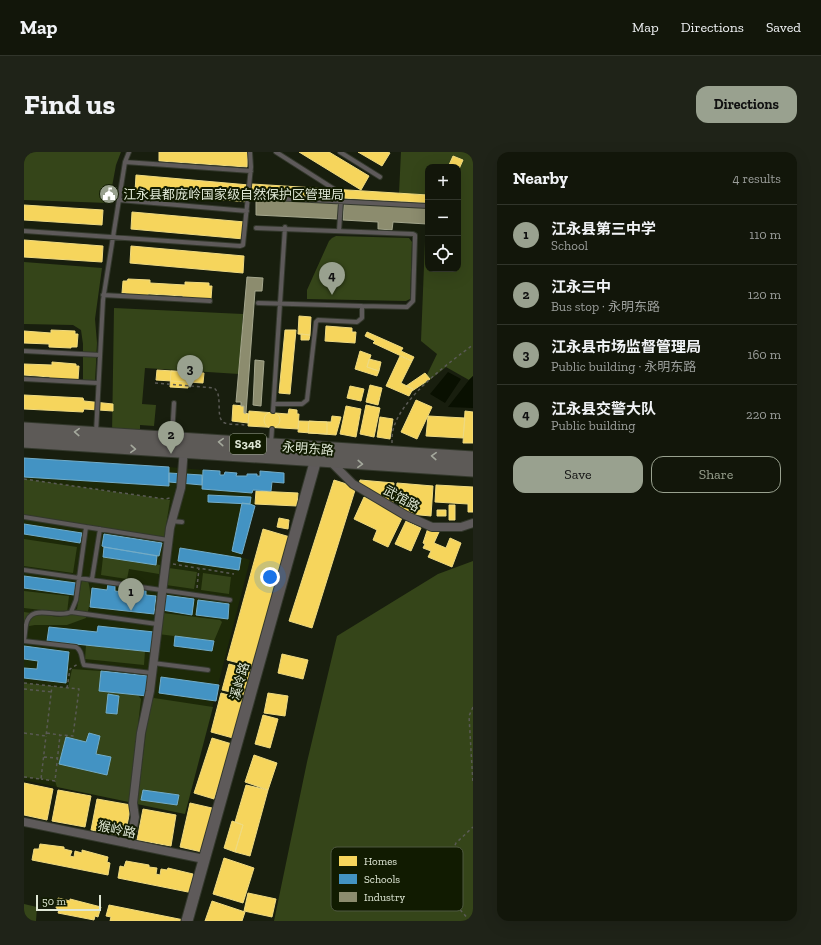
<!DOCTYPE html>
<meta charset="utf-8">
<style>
body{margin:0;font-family:"Zilla Slab","Noto Sans SC",serif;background:#1f2318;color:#f1f3f6}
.controls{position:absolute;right:12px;top:12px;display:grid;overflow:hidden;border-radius:8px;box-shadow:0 4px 16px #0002}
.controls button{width:36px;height:36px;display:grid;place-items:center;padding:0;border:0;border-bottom:1px solid #31352b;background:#12160a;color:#f1f3f6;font:20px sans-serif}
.scale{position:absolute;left:12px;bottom:10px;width:65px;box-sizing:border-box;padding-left:4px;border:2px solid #dfe7d5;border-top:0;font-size:11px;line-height:14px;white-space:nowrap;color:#dfe7d5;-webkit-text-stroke:3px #111b01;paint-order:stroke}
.you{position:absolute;left:246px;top:425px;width:14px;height:14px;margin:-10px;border:3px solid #fff;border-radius:50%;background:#1a73e8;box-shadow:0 0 0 6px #1a73e833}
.badge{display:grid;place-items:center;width:26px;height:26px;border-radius:50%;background:#99a18f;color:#111;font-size:13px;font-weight:700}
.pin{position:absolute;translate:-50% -33px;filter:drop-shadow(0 1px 2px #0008)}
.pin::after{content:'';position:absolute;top:21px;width:14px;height:12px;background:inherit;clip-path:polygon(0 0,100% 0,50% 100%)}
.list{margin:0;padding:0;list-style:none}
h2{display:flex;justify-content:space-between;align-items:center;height:52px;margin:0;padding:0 16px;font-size:17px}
h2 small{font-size:13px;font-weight:400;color:#9c9f9c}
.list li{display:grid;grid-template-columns:26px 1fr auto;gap:12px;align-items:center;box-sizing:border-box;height:60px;padding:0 16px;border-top:1px solid #31352b}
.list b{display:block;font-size:15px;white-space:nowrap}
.list p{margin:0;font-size:13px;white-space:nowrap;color:#9c9f9c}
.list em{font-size:13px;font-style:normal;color:#9c9f9c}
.actions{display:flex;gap:8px;padding:12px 16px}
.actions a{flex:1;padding:9px 0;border:1px solid #99a18f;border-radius:12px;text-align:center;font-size:14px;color:#99a18f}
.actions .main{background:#99a18f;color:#111}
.icon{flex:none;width:22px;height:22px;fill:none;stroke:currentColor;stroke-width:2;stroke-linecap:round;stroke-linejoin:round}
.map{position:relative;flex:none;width:449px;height:769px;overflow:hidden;border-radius:12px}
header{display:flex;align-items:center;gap:24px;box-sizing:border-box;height:56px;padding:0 20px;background:#12160a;border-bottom:1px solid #31352b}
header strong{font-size:19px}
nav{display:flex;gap:22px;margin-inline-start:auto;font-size:14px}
.intro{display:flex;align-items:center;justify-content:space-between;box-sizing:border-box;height:96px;padding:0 24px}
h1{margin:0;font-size:28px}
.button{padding:10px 18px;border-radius:12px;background:#99a18f;color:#111;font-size:14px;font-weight:700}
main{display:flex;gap:24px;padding:0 24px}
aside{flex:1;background:#12160a;border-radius:12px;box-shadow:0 4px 16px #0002}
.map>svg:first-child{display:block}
.built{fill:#1d2908}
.green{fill:#354519}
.water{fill:#091001}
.homes{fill:#f6d55c;stroke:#efda80}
.schools{fill:#4393c3;stroke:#72acc8}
.industry{fill:#8c8c6e;stroke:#a5a78d}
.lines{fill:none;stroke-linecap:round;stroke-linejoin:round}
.service-casing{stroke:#33382c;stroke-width:6}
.minor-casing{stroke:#33382c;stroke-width:10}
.tertiary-casing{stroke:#33382c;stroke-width:13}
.primary-casing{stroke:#33382c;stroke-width:15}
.path{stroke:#5a5a55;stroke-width:1.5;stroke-dasharray:3 3;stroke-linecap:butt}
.service{stroke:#5e5a5a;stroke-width:4}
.minor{stroke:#5e5a5a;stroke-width:8}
.tertiary{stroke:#5e5a5a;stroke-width:11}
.primary{stroke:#5d5a57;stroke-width:13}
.oneway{stroke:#a4a89c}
.labels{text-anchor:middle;stroke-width:4;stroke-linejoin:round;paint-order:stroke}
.shield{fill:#111b01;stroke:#a1aa95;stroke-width:1}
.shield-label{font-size:12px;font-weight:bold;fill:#dfe7d5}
.poi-label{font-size:13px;fill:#dfe7d5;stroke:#111b01;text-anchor:start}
.street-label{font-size:13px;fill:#dfe7d5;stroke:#111b01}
.key{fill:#111b01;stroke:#4f5841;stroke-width:1}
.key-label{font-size:11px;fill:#dfe7d5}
</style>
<header>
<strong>Map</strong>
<nav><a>Map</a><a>Directions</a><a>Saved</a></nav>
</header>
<div class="intro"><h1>Find us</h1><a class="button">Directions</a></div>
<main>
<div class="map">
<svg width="449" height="769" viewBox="0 0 449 769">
<rect width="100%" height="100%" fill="#181e0e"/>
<path class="built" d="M145,315l34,3 -1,19 50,4 3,13 -14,51 9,3 -65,254 -161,-34v-303z"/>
<path class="green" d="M0,0h97l-5,13 -7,38 -85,-3z
M377,0h72v224l-4,4 -23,-13 -25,20 16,-33 -16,-13 4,-100h3v28h30v-102h-30v28l-29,-2z
M312,84l73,2 3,4 -2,57 -4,2 -99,-2v-9l22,-49 3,-3z
M0,110l78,6 -7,51 2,24 -2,40 -12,-1v-38l-2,-14 -8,-5 -49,-1z
M90,156l129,6 -4,60 -94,-6 -3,36 14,1 -2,21 -14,-1v11l-28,-2z
M0,327l146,21 -6,39 -140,-22z
M0,387l53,8 -4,26 -49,-7z
M79,405l57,8 -1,9 -30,-5 -2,10 -26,-4z
M449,409v360h-199l33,-159 30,-126 101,-62z
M145,416l28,4 -3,17 -28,-4z
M179,421l28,4 -2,17 -28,-4z
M58,427l6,2c4,13 2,25 -2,37l-19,7h-32l-11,2v-15l35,5 10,-2 8,-6z
M0,439l45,5 -2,17 -43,-5z
M139,461l57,7 2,2 -8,19 -56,-7z
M62,493l59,6 -1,14 -59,-6z
M48,517l29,2 -2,20 39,4 3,4 -12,103 -72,-15 -2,-6 -31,-4v-94l44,5z
M130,546l59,9 -28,107 -48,-10 13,-104z
M0,752l13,3 -1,14h-12z"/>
<path class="water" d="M424,220l13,7 -16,24 -15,-9z
M449,224v32l-25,-1 21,-27z"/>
<path class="homes" d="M135,0h89l-1,15 -88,-6z
M275,0h30l40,24 -8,14z
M334,0h30l2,1 -8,13z
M429,4l10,4 -4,9 -1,-2 -9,-2z
M112,23l113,10 -1,17 -113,-10z
M228,32l176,11v8l-177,-10z
M0,53l79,5 -1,15 -78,-5z
M108,60l113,10 -1,17 -113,-10z
M0,88l79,6 -1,16 -78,-5z
M107,94l113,10 -1,17 -113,-10z
M104,127l22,1v3l35,2v-3l24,1v3h3l-1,13h-28v-3l-35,-2v2l-22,-1v-2h-4l1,-12h4z
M275,164l12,1 -1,18 -12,-1z
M302,174l26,2v4h4l-1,11 -30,-2z
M27,178l24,1v3h3l-1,13h-6v1l-22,-1v-3l-25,-1v-12l27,2z
M261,178h11l-6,64 -11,-1z
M343,180l36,16 -2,3 13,6 -2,4 -39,-18 2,-2 -10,-5z
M277,182l9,1 -1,5h-8z
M336,199l11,4 -4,12 12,4 -2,5 -22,-7z
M376,204l12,5 -11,22 12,6 -4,7 -23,-10z
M345,207l12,3 -2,9 -12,-4z
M28,210l24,2v2h3l-1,14 -6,-1v2l-22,-1v-3l-26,-2v-11l28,1z
M133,218l47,3 -1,10 -47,-3z
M147,219l18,1 -1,16 -18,-1z
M401,221l5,6 -18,12 1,-2 -7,-3z
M346,233l12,3 -4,17 -12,-3z
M326,234l14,3 -3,12 -14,-3z
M0,243l59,3 1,3 29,3v7l-29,-2 -1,3 -59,-3z
M392,248l16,7 -15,32 -16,-7z
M209,253l11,1v7l5,1 -1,9 -16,-2z
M342,253l14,3 -6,29 -14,-3z
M322,254l15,3 -5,28 -16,-3z
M265,257l8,1v4h2l-1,15 -50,-3 1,-15 39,3z
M441,259l8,1v31h-10z
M240 268a8 8 0 1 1 16 0a8 8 0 1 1-16 0Z
M308,264l9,1 -5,18 -38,-3 1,-11 32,1z
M404,264l37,2 -2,20 -37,-2z
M356,265l13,2 -3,20 -13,-2z
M285,269l18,1v12l-19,-1z
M310,328l22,7 -44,141 -23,-7z
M336,328l34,3 -1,20 -34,-18z
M373,331l36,3 -2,30 -22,-2 1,-11 -15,-1z
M412,333l37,2v25h-5v-8l-33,-2z
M232,339l42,2 -1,13 -42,-2z
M340,345l39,19 -15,31 -15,-7 4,-10 -23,-11z
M376,350l10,1 -1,11 -10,-5z
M425,353h6v15h-6z
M413,358h9v6h-9z
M255,366l10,2 -1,9 -11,-2z
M382,369l15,7 -10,23 -16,-7z
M404,376l11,4 -5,11 12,5 4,-10 11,5 -9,24 -24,-10 3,-6 -8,-3 2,-4 -2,-1z
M239,377l27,8 -35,130 -28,-7z
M258,502l26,6 -5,19 -25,-6z
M205,512l22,6 -7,25 -22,-5z
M197,541l22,6 -10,39 -22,-6z
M244,541l20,3 -3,20 -21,-3z
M239,563l15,4 -8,29 -15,-4z
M188,586l20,6 -18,55 -20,-6z
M230,603l23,8 -9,27 -23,-8z
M0,631l29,6 -6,31 -23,-5z
M222,633l22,5 -18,66 -15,-4 8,-27 -8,-3z
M34,638l33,6 -6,31 -33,-6z
M73,647l34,6 -6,31 -34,-6z
M166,651l22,5 -10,44 -22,-5z
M119,657l33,6 -5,31 -34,-6z
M208,669l11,4 -8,27 -11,-4z
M16,692l24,3v2l8,2 -2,5 4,1 1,-6 7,2v-3l26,7 -1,5 3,1 -2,12 -76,-15 2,-11h5z
M200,706l30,10 -11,35 -30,-9z
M102,709l23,4v2l8,1 -1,6 4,1 1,-6 6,1 1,-2 25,6 -1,6h4l-3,13 -75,-15 2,-12 4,1z
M224,741l28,6 -4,18 -28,-6z
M34,746l12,3v-2l31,8 -3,10 -3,-1 -1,4 -36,-7 1,-4 -3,-1z
M188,749l33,11 -3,9h-37z
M85,753l75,15v1h-74l1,-4 -5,-1z"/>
<path class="schools" d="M0,306l145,9v19l-145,-9z
M179,318l17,1v4h4l1,-3 12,1 -1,3h11v-2h10v2h3v-5l24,2v10l-12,-1 -1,9 -18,-1 -1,3 -50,-4z
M145,321l33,2v10l-33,-3z
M184,343l43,2 -1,7 -42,-2z
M218,351l8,1 5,2 -13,48 -10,-3z
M0,372l58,9 -2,10 -56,-9z
M80,382l58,9 -3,13 -55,-9 -2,-1z
M80,395l53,9 -1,9 -53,-8z
M156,396l61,10 -2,12 -61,-9z
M0,424l52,7 -2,12 -50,-7z
M84,432l7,1v6l23,3v-5l8,1v5l10,1 -2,18 -64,-7 2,-19 15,2z
M140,443l30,4 -2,16 -30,-5z
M174,448l31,4 -1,15 -32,-4z
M74,474l56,6 -2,20 -105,-11 2,-14 48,5z
M151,484l39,5 -2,10 -38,-5z
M0,494l45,6 -3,31 -42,-5v-10l13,1 1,-8 -14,-2z
M77,519l48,5 -2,20 -48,-5z
M137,525l58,8 -3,16 -57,-8z
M84,542l11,2 -2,18 -11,-1z
M65,581l11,3 -4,18 15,3 -4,18 -48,-11 7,-27 20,5z
M119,638l36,5 -2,10 -36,-5z"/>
<path class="industry" d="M232,47l82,4v16l-82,-4z
M320,51l84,5 -1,16 -34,-2 -1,8 -14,-1v-7l-35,-2z
M223,125l16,1 -1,13h-7l-9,122h-2v-7h-3v-4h-5z
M231,208l9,1 -3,45 -8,-1z"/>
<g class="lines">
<g class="service-casing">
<path id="service" d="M252,0l58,37
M316,0l40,25
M101,10l126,9
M230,45l174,9
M95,48l128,11
M232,76l157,6 2,1v3l-2,63 -6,6 -45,-1
M0,79l216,15 3,-1 8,-78 -1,-15
M315,79l2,-30
M79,143l107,6
M234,151l104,3v12l-5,4 -39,-2 -2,2 -9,78 -5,4h-28
M0,199l76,4
M0,227l74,4
M249,259l12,-184
M72,281l7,-133 22,-138 4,-10
M148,284l2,-33
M247,291l1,-14
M0,365l62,10
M147,369l11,1
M0,418l206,30
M68,427l8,-50
M47,460l86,12
M0,488c1,-4 1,-10 2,-15 4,-23 31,-6 45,-13l5,-12 10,-73 82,13
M0,489l52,6c7,4 5,12 8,18l68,8
M129,511l55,7"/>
</g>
<g class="minor-casing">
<path id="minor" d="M307,310l22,22 52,31 27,12h29l12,-4
M0,670l180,37
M106,692l5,-27 -2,-14 8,-70 9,-42 20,-163 11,-40 3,-40"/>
</g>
<g class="tertiary-casing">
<path id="tertiary" d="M163,769l131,-469"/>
</g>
<g class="primary-casing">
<path id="primary" d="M0,277l449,29
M0,289l449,29"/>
</g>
<path class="path" d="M0,4l7,-4
M131,231l59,5c10,7 0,31 11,35 6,2 14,1 20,2
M368,291c0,-4 0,-9 1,-13 8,-32 54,-66 80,-85
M0,327l141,20 5,-1
M149,412l61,10
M173,436l2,-20
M0,531l55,6 -6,47 -13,-1 -5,46 -14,-2
M43,536l3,-19 8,-5
M0,537l28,3
M449,555l-4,9 4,68
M0,581l22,3 6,-50
M23,581l13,2
M20,605l13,1
M0,625l17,2 5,-43
M446,769l-13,-15 -7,-12 -2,-33 8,-18 17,-16"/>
<use href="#service" class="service"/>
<use href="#minor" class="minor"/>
<use href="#tertiary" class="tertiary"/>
<use href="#primary" class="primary"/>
</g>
<defs><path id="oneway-chevron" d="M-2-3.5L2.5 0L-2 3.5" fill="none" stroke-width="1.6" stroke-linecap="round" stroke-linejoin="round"/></defs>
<g class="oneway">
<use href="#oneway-chevron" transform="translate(53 280) rotate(-177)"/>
<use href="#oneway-chevron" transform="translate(197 290) rotate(-176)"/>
<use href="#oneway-chevron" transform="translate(109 297) rotate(4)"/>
<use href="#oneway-chevron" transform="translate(410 304) rotate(-177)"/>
<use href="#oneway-chevron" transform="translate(336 312) rotate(3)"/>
</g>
<defs>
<g id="civic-disc" transform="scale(1)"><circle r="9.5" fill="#99a18f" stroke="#111b01"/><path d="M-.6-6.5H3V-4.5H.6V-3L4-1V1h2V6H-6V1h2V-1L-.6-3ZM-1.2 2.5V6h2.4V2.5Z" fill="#fff"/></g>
</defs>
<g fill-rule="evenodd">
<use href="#civic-disc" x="85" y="42"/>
</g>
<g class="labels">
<rect class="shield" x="206" y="282" width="36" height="20" rx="3"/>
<g class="shield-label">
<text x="224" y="296">S348</text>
</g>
<g class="poi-label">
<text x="99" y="47">江永县都庞岭国家级自然保护区管理局</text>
</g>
<g class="street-label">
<text transform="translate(284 296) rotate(4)" y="5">永明东路</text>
<text transform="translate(378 346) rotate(29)" y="5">武馆路</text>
<text transform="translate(215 529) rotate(-74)" y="5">溪岭路</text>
<text transform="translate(93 677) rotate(12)" y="5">猴岭路</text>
</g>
</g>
<rect x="307" y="695" width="132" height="64" rx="6" class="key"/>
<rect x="315" y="704" width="18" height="10" fill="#f6d55c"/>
<rect x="315" y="722" width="18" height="10" fill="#4393c3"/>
<rect x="315" y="740" width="18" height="10" fill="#8c8c6e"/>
<g class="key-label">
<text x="340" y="713">Homes</text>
<text x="340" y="731">Schools</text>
<text x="340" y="749">Industry</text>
</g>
</svg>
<div class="controls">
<button>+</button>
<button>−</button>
<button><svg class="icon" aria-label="locate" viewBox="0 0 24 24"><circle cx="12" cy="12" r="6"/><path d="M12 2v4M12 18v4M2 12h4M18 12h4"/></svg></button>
</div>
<div class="scale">50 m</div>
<div class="you"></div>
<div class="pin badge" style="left:107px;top:459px">1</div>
<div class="pin badge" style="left:147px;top:302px">2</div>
<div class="pin badge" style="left:166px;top:236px">3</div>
<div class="pin badge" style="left:308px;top:143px">4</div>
</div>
<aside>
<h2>Nearby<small>4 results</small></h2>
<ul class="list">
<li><span class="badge">1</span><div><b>江永县第三中学</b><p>School</p></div><em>110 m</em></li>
<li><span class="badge">2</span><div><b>江永三中</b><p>Bus stop · 永明东路</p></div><em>120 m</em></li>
<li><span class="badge">3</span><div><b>江永县市场监督管理局</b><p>Public building · 永明东路</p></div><em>160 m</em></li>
<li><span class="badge">4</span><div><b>江永县交警大队</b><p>Public building</p></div><em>220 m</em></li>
</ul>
<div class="actions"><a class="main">Save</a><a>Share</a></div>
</aside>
</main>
